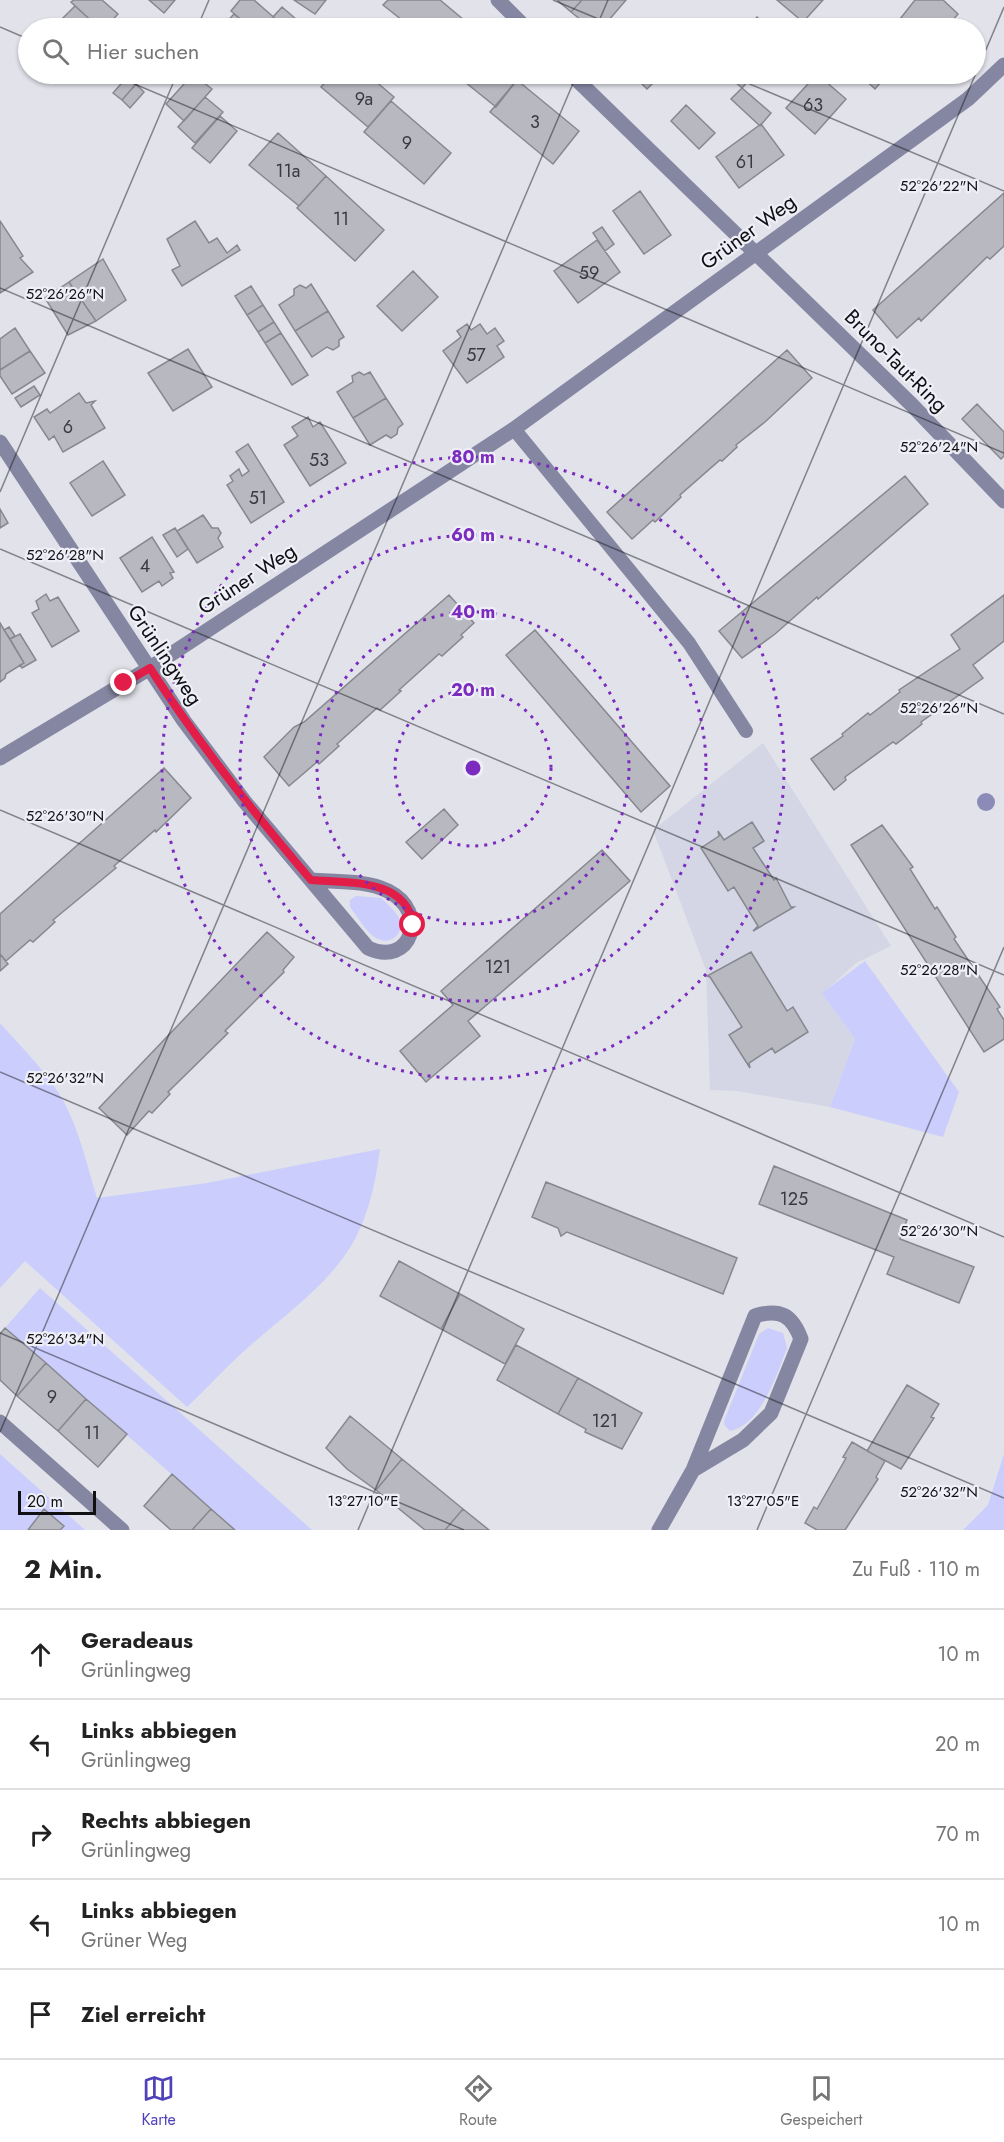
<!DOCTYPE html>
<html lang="de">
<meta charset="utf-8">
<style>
body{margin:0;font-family:Jost,sans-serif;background:#f2f2f2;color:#222}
.scale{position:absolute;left:18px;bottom:15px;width:78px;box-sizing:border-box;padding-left:6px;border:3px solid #101013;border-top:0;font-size:16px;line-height:21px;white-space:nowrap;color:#101013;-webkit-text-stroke:4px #eeeff7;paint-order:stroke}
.stop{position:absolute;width:18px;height:18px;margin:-14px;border:4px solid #e11d48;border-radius:50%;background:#fff}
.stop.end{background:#e11d48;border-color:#fff;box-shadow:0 2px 6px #0008}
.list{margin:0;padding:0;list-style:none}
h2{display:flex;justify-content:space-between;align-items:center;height:78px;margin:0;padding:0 24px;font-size:26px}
h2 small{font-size:20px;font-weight:400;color:#767676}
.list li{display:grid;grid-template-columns:39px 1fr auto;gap:18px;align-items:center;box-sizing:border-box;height:90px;padding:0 24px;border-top:2px solid #e0e0e0}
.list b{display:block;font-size:22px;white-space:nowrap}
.list p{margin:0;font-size:20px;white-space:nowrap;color:#767676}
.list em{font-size:20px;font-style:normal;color:#767676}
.icon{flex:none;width:33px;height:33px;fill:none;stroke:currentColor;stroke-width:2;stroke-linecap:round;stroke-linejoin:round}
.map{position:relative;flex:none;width:1004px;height:1530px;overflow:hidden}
.search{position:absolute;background:#fff;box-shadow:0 2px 4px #0004;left:18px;right:18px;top:18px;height:66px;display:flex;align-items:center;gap:15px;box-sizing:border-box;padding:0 21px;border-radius:33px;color:#767676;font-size:22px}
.sheet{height:528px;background:#fff}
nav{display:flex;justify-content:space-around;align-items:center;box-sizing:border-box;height:84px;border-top:2px solid #e0e0e0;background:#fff;font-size:16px;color:#767676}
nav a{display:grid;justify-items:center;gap:3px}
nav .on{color:#5042b9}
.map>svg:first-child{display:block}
.built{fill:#d5d6e5}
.green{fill:#cbcefd}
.building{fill:#b8b9c0;stroke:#87878f;stroke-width:1.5}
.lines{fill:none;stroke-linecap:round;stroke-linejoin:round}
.lane{stroke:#8587a2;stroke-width:14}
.street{stroke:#8587a2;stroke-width:15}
.tree{fill:#8c8bb7}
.route{stroke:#e11d48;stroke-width:8}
.ticks{fill:none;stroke:#101013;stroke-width:1.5;stroke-opacity:0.45}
.ring{fill:none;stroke:#7b2cbf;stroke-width:3;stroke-dasharray:3 6}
.labels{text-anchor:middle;stroke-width:4.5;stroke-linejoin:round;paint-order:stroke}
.number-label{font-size:18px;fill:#3a3a3e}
.street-label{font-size:21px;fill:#101013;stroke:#eeeff7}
.ticks-label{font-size:15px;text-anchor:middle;fill:#101013;stroke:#eeeff7;stroke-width:4.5;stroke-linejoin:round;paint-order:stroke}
.centre{fill:#7b2cbf;stroke:#eeeff7;stroke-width:3}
.ring-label{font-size:18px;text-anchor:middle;font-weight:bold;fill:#7b2cbf;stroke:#eeeff7;stroke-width:4.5;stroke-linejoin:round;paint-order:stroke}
</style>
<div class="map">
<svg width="1004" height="1530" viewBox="0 0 1004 1530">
<rect width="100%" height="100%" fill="#e1e2ea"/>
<path class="built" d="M763,743l128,203 -35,17 -33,30 32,46 -25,68 -93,-16 -27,-1 -4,-120 -53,-140z"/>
<path class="green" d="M356,896l25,2c6,6 16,14 19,22 4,14 -9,25 -22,19 -11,-5 -21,-23 -28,-32v-7z
M865,961l94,131 -16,45 -113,-30 25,-68 -33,-46z
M0,1023c22,25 48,50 64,79 16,30 23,64 33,96l110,-15 173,-34c-4,29 -9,57 -22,84 -24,50 -76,83 -115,119 -19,17 -37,37 -56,55l-162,-146 -25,27z
M40,1288l272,242h-77l-230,-202z
M768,1328l15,5 4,15c-10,26 -26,77 -57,83l-5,-5 -1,-5 35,-87z
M0,1454l85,76h-85z
M1004,1454v76h-41l25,-25z"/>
<path class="building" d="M74,0h28l16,14 -13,14h-6l-28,-26z
M149,0h26l-11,13z
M240,0h14l24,21 -6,7h-21l-20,-17z
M294,0h32l-11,14z
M388,0h52l30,25 -3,3h-55l-29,-23z
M557,0h25l-11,12z
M582,0h44l-24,28h-11l-20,-16z
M777,0h46l-20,22z
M915,0h28l15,14 -12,14h-36l-10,-9z
M75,6l24,22h-33l-7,-6z
M282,7l22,19 -2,2h-15l-14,-11z
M234,14l17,14h-30z
M757,17l13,11h-23z
M193,74l19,15 -28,32 -18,-17z
M247,74h15l-7,7z
M333,74h34l27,23 -26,30 -47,-40z
M455,74h64l2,1 -25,32z
M632,74h30l-15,15z
M726,74h29l-13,14z
M817,74l29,25 -31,35 -29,-26z
M859,74h29l-13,15z
M128,76l8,8 -14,16 -9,-7z
M517,80l62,51 -26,33 -63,-52z
M136,84l8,8 -14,16 -8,-8z
M742,88l29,25 -11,13 -29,-27z
M205,97l18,15 -28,31 -17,-16z
M391,101l60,52 -27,31 -60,-52z
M686,105l29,28 -16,16 -28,-28z
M220,116l17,15 -27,32 -18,-15z
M761,124l23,31 -45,33 -23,-31z
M278,133l48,43 -27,30 -50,-41z
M326,176l58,54 -29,31 -58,-53z
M640,191l31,44 -27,19 -31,-43z
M1004,193v53l-14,13 -3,-2 -66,64 -2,-3 -22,20 -24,-28z
M0,221l23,35 -3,2 13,14 -33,21z
M195,221l14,22 8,-5 10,15 10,-8 3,5 -58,36 -10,-16 8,-4 -13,-27z
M602,227l12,17 -9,7 -12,-18z
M597,240l23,32 -42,31 -24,-32z
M103,259l23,41 -30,21 -27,-39z
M413,271l25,26 -36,34 -25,-25z
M69,282l27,39 -28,14 -23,-37z
M311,284l17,27 -33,20 -16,-26 15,-10v-6l6,-4 6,3z
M251,286l12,19 -16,10 -12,-19z
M263,305l11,17 -16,10 -11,-17z
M328,311l16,26 -5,3v6l-6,4 -6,-3 -15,10 -17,-26z
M274,322l7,11 -16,10 -7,-11z
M467,324l4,6 9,-6 7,10 8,-6 9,13 -7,5 7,11 -37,26 -24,-32 18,-14 -4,-6z
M15,328l15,23 -30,19v-31z
M281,333l27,42 -16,10 -27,-42z
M188,349l24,38 -39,24 -25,-38z
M787,350l25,28 -47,44 -29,23 1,2 -15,14 -2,-1 -40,35 1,2 -26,25 -2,-2 -21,19 -25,-27z
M30,351l15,22 -33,21 -12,-18v-6z
M359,372l5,3 6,-3 16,26 -33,20 -16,-26 16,-10 -1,-6z
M34,386l6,9 -19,12 -6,-9z
M79,393l7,10 9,-2 -4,4 14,23 -42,24 -9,-16 -5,4 -15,-23 13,-8 3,4z
M386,398l17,26 -5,4 -1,6 -6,4 -5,-3 -16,10 -17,-27z
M977,404l27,28v24l-3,3 -39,-40z
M308,417l5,10 7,-5 26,41 -36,23 -26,-41 14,-9 -6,-9z
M248,444l36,58 -33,21 -24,-38 6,-4 -3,-5 9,-7 3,7 7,-5 -13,-19z
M103,461l22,34 -33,21 -22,-33z
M905,476l23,28 -110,95 -1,-2 -42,37 -33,24 -23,-27z
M0,509l8,14 -8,5z
M203,515l9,13h6l3,5 -3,5 5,9 -26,16 -20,-32z
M175,528l13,21 -11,8 -14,-22z
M152,537l22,35 -4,1 3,5 -11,8 -3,-5 -17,11 -22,-34z
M46,594l4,7 8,-4 21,34 -27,16 -20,-34 7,-4 -3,-8z
M449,595l25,28 -13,12 2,2 -21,19 -3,-2 -40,36 2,1 -21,19 -3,-2 -40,36 2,2 -20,18 -2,-2 -28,24 -25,-29 30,-30 10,-5z
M1004,595v46l-31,24 10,13 -62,44 1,2 -26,20 -3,-2 -48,35 1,3 -12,10 -23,-31 32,-23 -1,-2 26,-21 2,2 30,-23 -1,-2 61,-41 -9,-14z
M0,623l24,40 -18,11 -1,4 -5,4z
M9,627l6,9 -5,3 -6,-9z
M535,630l135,156 -29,26 -135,-157z
M20,634l16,26 -14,8 -2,-3 4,-2 -14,-24z
M164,768l27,30 -35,34 -1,-2 -41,36 2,2 -63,52 2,2 -22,20 -3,-2 -24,21 -6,-7v-40z
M444,809l14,16 -36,34 -16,-17z
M752,822l12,19 -11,7 21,32 2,-2 15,29h3l-41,24 5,-5 -24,-39 -6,4 -27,-43 18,-12 -1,-5 6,9z
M882,825l31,42 -3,2 25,40 2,-2 19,30 -2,2 46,68 -3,2 7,11v19l-20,13 -133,-207z
M602,850l28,31 -162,140 12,15 -54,46 -26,-31 53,-46 -12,-14z
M267,932l27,25 -11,13 1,2 -59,59 3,2 -60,59 2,2 -18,19 -3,-2 -22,24 -28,-27z
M751,952l36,59 6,-4 15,25 -33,21 -3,-5 -23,15 1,5 -21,-33 13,-8 -32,-50 -3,-1z
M0,954l8,10 -8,7z
M774,1166l133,54 -7,19 74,28 -15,36 -72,-29 7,-17 -135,-53z
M546,1182l191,76 -14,36 -156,-62 -6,4 -3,-8 -26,-11z
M399,1261l61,33 -19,35 -61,-33z
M460,1294l64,35 -19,35 -64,-35z
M5,1328l41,35 -29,33 -17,-16v-46z
M516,1345l62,33 -20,36 -61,-34z
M46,1363l40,36 -28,32 -41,-35z
M578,1378l64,35 -20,36 -37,-17 1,-3 -28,-15z
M907,1385l32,19 -8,13 3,1 -33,51 -34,-18z
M86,1399l41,35 -29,33 -40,-36z
M350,1416l52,43 -26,31 -29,-21 -21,-21z
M852,1442l33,19 -9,16 2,2 -33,51h-28l-12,-7 9,-16 3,2 29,-51 -3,-1z
M402,1459l61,50 -18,21h-20l-49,-40z
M172,1474l39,35 -19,21h-21l-27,-24z
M44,1509l20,17 -4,4h-32z
M211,1509l24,21h-43z
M463,1509l26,21h-44z"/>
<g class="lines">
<path class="lane" d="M514,429l175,214 57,88"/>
<path class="street" d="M498,0l28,28
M571,74l341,331 92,96
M0,442l184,279 61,81 123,146c43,20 62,-36 20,-57 -22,-11 -52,-9 -77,-11
M0,758l150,-90 364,-239 454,-330 36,-34
M0,1422l122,108
M659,1530l34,-60 62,-154c25,-8 37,-1 46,23l-30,74 -28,27 -50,30"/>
</g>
<circle class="tree" cx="986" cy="802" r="9"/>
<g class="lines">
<path class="route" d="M124,683l26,-15c48,75 103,144 161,212 36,3 96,-2 102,45"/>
</g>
<path class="ticks" d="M553,0l67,28M0,27l28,12M197,28l12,-28M596,28l12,-28M111,74l893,379M726,74l278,117M0,288l1004,426M0,492l177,-418M0,549l1004,426M0,810l1004,427M0,1072l1004,426M0,1333l464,197M0,1432l577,-1358M358,1530l646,-1523M757,1530l247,-583"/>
<g class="ring">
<circle cx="473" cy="768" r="78"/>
<circle cx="473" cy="768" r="156"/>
<circle cx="473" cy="768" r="233"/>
<circle cx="473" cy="768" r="311"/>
</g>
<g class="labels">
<g class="number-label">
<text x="364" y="105">9a</text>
<text x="813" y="111">63</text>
<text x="535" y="128">3</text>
<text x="407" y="149">9</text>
<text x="745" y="168">61</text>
<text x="288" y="177">11a</text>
<text x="341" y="225">11</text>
<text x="589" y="279">59</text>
<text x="476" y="361">57</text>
<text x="68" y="433">6</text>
<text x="319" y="466">53</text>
<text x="258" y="504">51</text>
<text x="145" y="572">4</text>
<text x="498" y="973">121</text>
<text x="794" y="1205">125</text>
<text x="52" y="1403">9</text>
<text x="605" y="1427">121</text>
<text x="92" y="1439">11</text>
</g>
<g class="street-label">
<text transform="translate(748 232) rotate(-36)" y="7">Grüner Weg</text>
<text transform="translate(896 361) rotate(45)" y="7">Bruno-Taut-Ring</text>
<text transform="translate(247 579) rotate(-33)" y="7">Grüner Weg</text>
<text transform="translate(165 655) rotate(56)" y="7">Grünlingweg</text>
</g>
</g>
<g class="ticks-label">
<text x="939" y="191">52°26'22"N</text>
<text x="65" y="299">52°26'26"N</text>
<text x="939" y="452">52°26'24"N</text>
<text x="65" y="560">52°26'28"N</text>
<text x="939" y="713">52°26'26"N</text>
<text x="65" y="821">52°26'30"N</text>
<text x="939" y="975">52°26'28"N</text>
<text x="65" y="1083">52°26'32"N</text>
<text x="939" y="1236">52°26'30"N</text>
<text x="65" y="1344">52°26'34"N</text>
<text x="939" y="1497">52°26'32"N</text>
<text x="363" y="1506">13°27'10"E</text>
<text x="763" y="1506">13°27'05"E</text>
</g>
<circle cx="473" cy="768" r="9" class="centre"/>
<g class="ring-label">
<text x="473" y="463">80 m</text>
<text x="473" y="541">60 m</text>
<text x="473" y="618">40 m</text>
<text x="473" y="696">20 m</text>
</g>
</svg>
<div class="scale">20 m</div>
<div class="stop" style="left:413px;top:925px"></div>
<div class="stop end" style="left:124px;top:683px"></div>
<div class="search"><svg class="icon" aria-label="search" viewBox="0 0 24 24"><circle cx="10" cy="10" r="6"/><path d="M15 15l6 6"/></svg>Hier suchen</div>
</div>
<section class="sheet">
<h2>2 Min.<small>Zu Fuß · 110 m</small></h2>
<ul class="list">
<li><svg class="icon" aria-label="ahead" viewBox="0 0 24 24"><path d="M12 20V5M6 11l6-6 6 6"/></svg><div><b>Geradeaus</b><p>Grünlingweg</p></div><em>10 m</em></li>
<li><svg class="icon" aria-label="left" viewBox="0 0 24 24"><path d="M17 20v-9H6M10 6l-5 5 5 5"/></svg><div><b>Links abbiegen</b><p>Grünlingweg</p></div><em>20 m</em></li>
<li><svg class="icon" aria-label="right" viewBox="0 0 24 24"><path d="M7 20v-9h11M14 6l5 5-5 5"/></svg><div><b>Rechts abbiegen</b><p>Grünlingweg</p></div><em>70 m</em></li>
<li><svg class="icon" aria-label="left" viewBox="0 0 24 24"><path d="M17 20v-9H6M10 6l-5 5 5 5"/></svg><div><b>Links abbiegen</b><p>Grüner Weg</p></div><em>10 m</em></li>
<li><svg class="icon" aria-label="arrive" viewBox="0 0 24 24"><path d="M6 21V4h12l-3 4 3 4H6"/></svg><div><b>Ziel erreicht</b></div></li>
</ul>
</section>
<nav>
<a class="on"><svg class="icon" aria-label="map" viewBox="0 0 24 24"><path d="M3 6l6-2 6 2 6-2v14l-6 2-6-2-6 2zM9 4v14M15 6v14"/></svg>Karte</a>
<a><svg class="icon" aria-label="directions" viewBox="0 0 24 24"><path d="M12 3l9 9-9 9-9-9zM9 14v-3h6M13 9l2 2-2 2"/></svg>Route</a>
<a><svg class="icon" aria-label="saved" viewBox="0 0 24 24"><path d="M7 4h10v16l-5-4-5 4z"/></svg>Gespeichert</a>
</nav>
